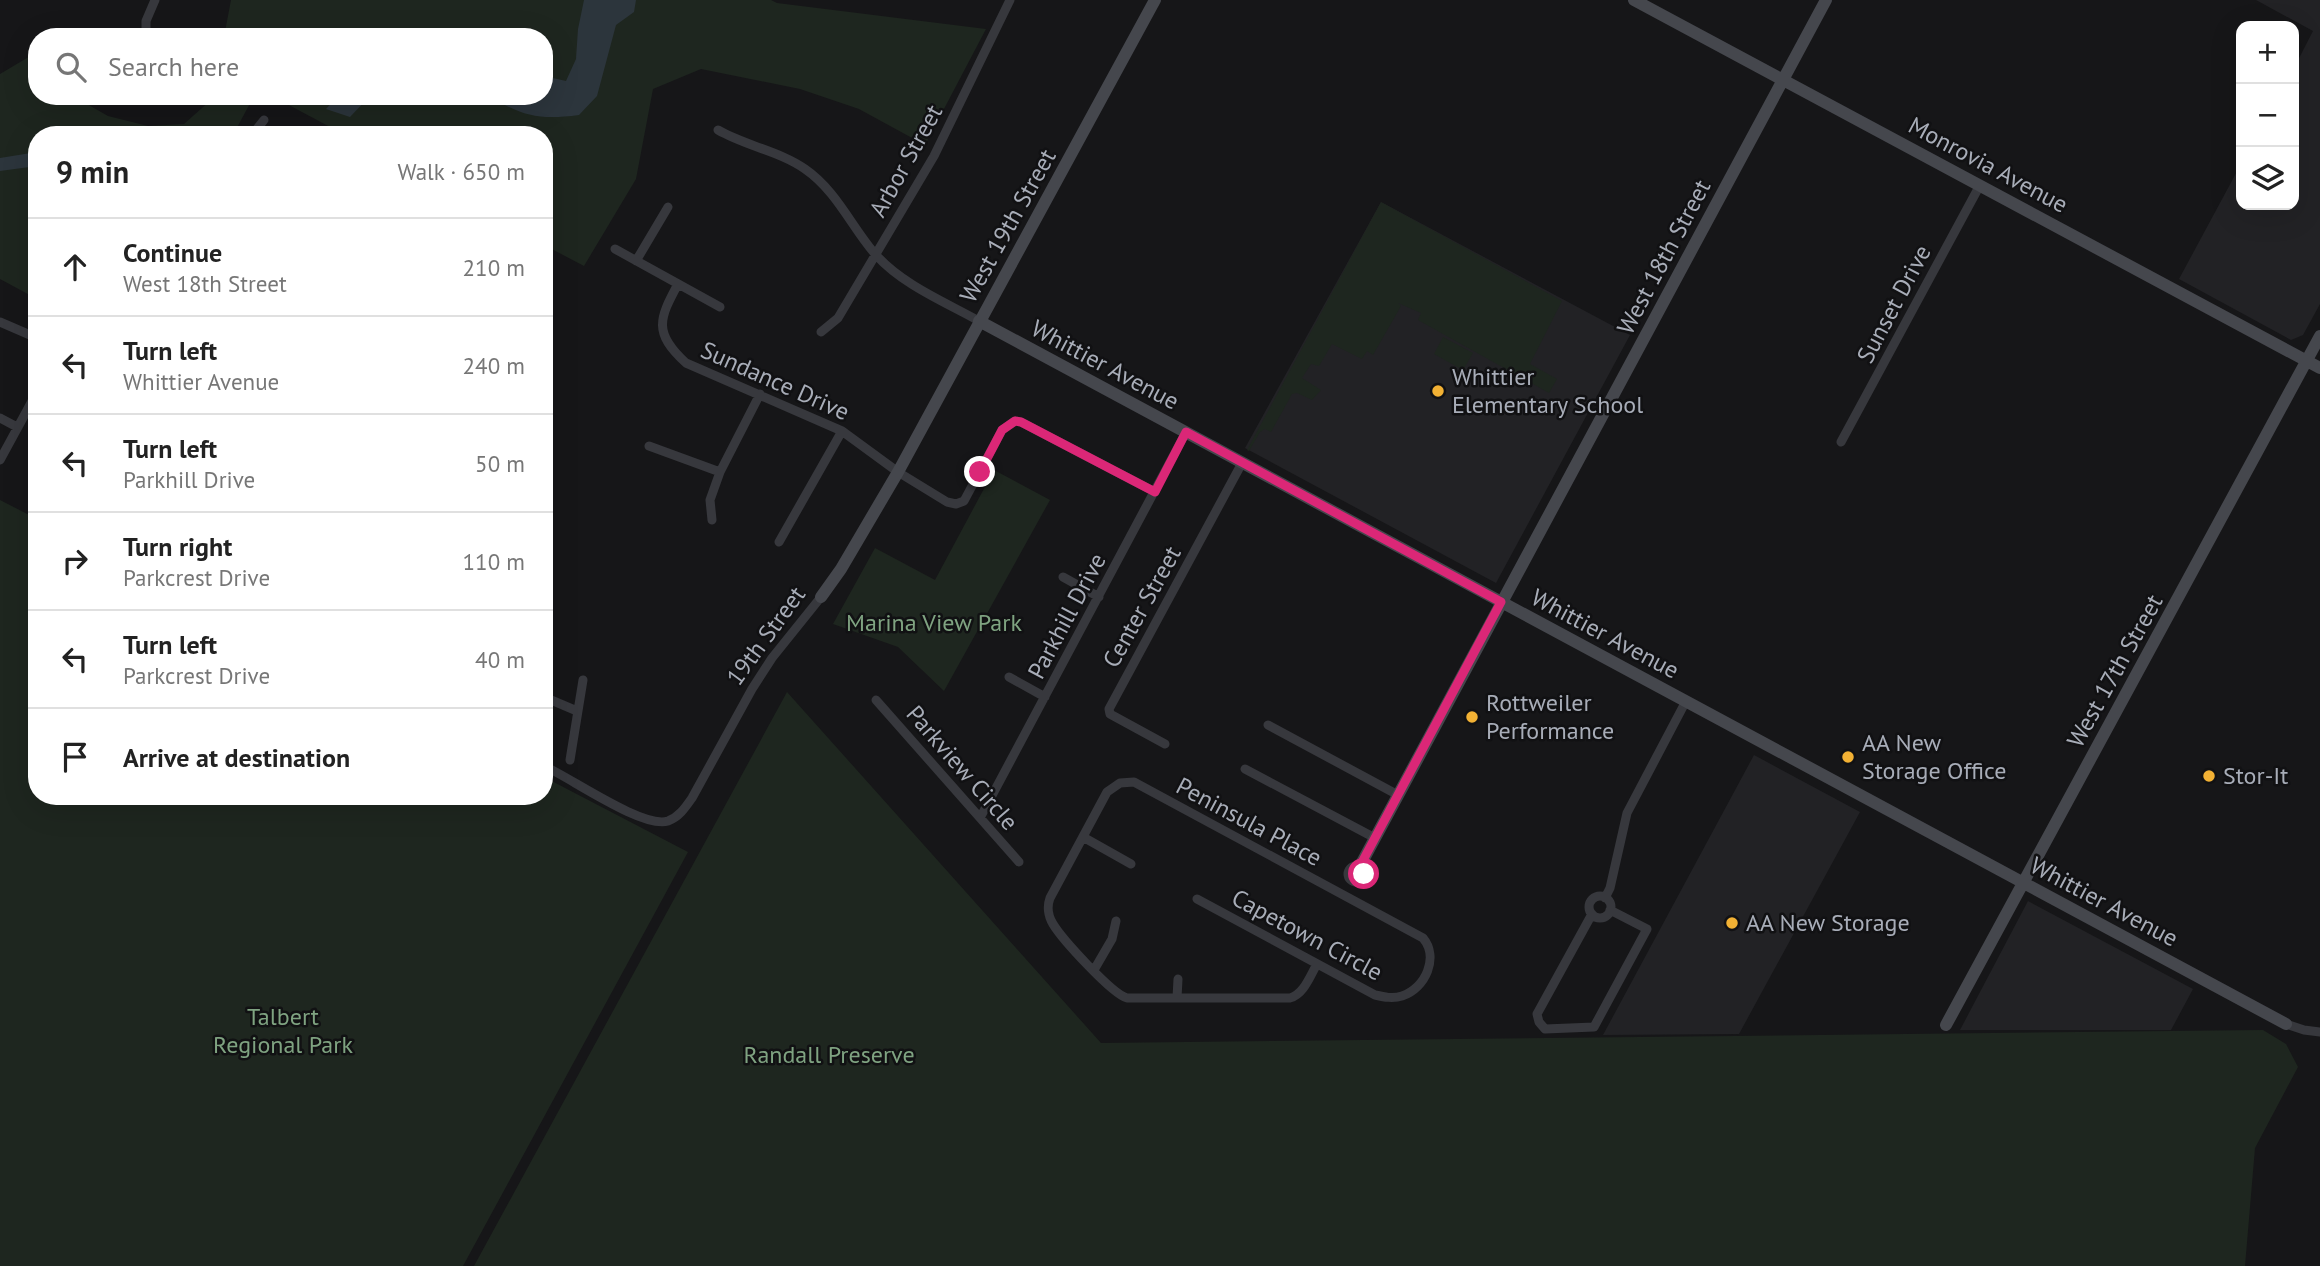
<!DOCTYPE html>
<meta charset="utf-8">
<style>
body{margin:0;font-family:"PT Sans",sans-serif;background:#f2f2f2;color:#222}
.controls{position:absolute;right:21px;top:21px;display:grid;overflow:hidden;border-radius:14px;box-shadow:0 7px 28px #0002}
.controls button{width:63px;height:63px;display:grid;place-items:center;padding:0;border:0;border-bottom:2px solid #e0e0e0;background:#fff;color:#222;font:35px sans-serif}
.stop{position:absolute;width:21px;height:21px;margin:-16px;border:5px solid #db2777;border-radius:50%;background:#fff}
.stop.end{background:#db2777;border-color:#fff;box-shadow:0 2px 7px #0008}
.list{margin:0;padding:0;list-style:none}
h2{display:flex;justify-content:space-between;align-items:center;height:91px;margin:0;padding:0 28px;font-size:30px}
h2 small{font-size:23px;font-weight:400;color:#767676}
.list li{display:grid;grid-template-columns:46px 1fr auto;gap:21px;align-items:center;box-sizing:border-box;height:98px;padding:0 28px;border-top:2px solid #e0e0e0}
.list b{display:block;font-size:26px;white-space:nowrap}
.list p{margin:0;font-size:23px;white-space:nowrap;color:#767676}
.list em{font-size:23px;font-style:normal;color:#767676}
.icon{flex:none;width:38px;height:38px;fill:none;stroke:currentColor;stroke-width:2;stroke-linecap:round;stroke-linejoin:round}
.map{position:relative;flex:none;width:2320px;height:1266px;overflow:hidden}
.search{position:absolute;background:#fff;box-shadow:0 7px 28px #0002;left:28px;top:28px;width:525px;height:77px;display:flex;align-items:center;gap:18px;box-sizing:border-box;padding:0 24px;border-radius:28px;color:#767676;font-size:26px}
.panel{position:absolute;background:#fff;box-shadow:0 7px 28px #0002;left:28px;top:126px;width:525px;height:679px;border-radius:28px}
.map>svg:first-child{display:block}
.built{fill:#222225}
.green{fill:#1e261f}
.water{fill:#2c353c}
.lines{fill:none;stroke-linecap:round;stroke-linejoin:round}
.street{stroke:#37383d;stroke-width:9}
.secondary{stroke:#45474d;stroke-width:12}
.route{stroke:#db2777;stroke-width:9}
.poi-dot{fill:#f2b134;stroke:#111113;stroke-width:2.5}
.labels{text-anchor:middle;stroke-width:5;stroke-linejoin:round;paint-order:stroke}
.street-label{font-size:24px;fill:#a8adb8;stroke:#111113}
.poi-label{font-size:24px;fill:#a8adb8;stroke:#111113;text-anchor:start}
.park-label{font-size:24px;fill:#7fa381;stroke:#111113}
</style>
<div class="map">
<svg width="2320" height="1266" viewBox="0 0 2320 1266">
<rect width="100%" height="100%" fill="#161618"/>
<path class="built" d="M2256,0h64v304l-17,31 -12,5 -112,-61 62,-115v41h53v-137l19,-37z
M1381,202l249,133 -134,248 -251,-135z
M1754,755l106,57 -121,222 -136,1z
M2028,901l165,88 -22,41h-211z"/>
<path class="green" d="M231,0h540l6,3 209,26 -61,116 -66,-36 -59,-20 -99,-20 -48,20 -17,90 -52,87 -40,-21v-110h-199l-73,-39h272v-59h-320z
M37,52v44h36l35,20 40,10 36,-2 28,-25v-3h42l-21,39h-196v164l-37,-20v-205z
M1381,202l181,99 -32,63 27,15 -8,14 -131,-73 3,-7 -23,-10 3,3 -28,49 -6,-4 -5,8 -30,-15 -13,22 -8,-2 -9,14 19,12 -9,10 -15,-7 -5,1 -21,38 -6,-3 -5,3 -11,19 -2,-1z
M1443,337l30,16 -10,17 -29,-16z
M994,470l56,30 -106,191 -46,-44 -65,-23 42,-76 60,32z
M0,500l37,19v277h507v-19l144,75 -225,414h-463z
M787,692l314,351 1162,-13 23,14 12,23 -43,81 -10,118h-1771z"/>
<path class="water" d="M584,0h52l-2,12 -18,13 -19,71 -18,19c-38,5 -57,2 -89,-19h54v-20l22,5 10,-22 2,-30z
M338,96h32l-20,21 -24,-8z
M37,152v14l-37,5v-13z"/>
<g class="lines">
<path class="street" d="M146,37v-16l9,-21
M718,130c28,16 61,21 87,39 32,22 47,59 71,86 27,30 69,47 103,66
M252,135l12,-15
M615,249l105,58
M636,261l32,-54
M678,284c-19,35 -25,49 8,79l156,68 56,41 49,30 9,2 8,-3 38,-71 13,-9 6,1 134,70
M0,322l37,16
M821,332l17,-14 96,-162 76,-156
M0,418l17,9
M1841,442l139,-257
M649,446l71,26
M0,460l37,-68
M712,520l-2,-20 10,-28 40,-78
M779,542l63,-111
M1063,577l36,20
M1009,677l36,20
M544,697l33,14
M876,700l143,162
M1268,725l130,70
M1165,744l-55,-30 -1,-5 133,-246
M570,760l13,-80
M544,766c27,12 99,63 124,55 11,-4 17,-13 24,-23l60,-109 20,-31 49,-61
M1245,769l130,69
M980,818l206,-386
M1083,837l48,27
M1348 874a8 8 0 1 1 16 0a8 8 0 1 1-16 0Z
M1589 907a11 11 0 1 1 22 0a11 11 0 1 1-22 0Z
M1605,898l5,-10 17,-75 59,-112
M1197,899l178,96c9,2 18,4 27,1 24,-8 37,-39 21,-58l-289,-156 -14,1 -13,9 -57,106c-3,8 -2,18 3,26 9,15 59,70 74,74h163c14,-4 20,-22 27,-34
M1592,914l-55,100 2,8 6,7 49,-2 53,-98 -37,-19
M1094,970l18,-31 4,-18
M1177,998l1,-19
M2286,1024l18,6 16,2"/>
<path class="secondary" d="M1634,0l686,368
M979,321l1307,703
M821,597l20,-28 57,-97 257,-472
M1360,866l466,-866
M1946,1025l374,-689"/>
</g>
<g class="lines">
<path class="route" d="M980,472l22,-42 13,-9 6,1 134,70 31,-60 315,170 -141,264 4,8"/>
</g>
<g class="poi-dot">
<circle cx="1438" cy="391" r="7"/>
<circle cx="1472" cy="717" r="7"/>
<circle cx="1848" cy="757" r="7"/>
<circle cx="2209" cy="776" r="7"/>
<circle cx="1732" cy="923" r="7"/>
</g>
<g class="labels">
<g class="street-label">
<text transform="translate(906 161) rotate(-61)" y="8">Arbor Street</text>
<text transform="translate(1988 165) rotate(28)" y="8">Monrovia Avenue</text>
<text transform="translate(1008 226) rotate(-61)" y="8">West 19th Street</text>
<text transform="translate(1664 257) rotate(-62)" y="8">West 18th Street</text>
<text transform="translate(1894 304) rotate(-62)" y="8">Sunset Drive</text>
<text transform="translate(1105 365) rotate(28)" y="8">Whittier Avenue</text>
<text transform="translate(775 381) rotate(24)" y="8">Sundance Drive</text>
<text transform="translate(1142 607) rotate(-61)" y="8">Center Street</text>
<text transform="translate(1067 616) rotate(-62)" y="8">Parkhill Drive</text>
<text transform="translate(1605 634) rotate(28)" y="8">Whittier Avenue</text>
<text transform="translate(766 636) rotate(-54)" y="8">19th Street</text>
<text transform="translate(2115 671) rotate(-61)" y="8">West 17th Street</text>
<text transform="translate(962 768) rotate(49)" y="8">Parkview Circle</text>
<text transform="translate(1249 822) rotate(28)" y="8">Peninsula Place</text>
<text transform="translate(2104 902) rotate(28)" y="8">Whittier Avenue</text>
<text transform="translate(1307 935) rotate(28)" y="8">Capetown Circle</text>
</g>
<g class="poi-label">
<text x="1452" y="385">Whittier<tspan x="1452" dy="28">Elementary School</tspan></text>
<text x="1486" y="711">Rottweiler<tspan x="1486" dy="28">Performance</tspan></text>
<text x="1862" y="751">AA New<tspan x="1862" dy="28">Storage Office</tspan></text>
<text x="2223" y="784">Stor-It</text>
<text x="1746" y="931">AA New Storage</text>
</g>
<g class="park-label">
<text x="934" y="631">Marina View Park</text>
<text x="283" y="1025">Talbert<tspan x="283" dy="28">Regional Park</tspan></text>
<text x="829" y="1063">Randall Preserve</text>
</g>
</g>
</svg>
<div class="controls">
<button>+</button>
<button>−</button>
<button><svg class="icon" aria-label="layers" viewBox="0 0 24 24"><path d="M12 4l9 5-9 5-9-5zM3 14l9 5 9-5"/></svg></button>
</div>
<div class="stop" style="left:1364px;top:874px"></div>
<div class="stop end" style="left:980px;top:472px"></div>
<div class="search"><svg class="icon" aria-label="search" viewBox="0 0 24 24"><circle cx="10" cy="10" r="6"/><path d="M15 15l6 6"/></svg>Search here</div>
<section class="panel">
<h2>9 min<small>Walk · 650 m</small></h2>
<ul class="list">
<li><svg class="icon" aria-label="ahead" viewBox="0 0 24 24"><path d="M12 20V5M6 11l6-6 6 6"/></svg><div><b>Continue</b><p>West 18th Street</p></div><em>210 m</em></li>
<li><svg class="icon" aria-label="left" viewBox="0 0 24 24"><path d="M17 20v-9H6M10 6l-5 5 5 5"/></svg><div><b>Turn left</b><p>Whittier Avenue</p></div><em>240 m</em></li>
<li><svg class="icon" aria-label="left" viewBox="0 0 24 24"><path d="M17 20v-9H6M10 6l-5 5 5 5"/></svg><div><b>Turn left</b><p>Parkhill Drive</p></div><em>50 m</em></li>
<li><svg class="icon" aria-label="right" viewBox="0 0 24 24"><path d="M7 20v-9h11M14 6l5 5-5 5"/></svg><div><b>Turn right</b><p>Parkcrest Drive</p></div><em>110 m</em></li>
<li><svg class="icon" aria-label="left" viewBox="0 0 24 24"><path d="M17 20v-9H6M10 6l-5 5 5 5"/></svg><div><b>Turn left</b><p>Parkcrest Drive</p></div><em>40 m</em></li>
<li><svg class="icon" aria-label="arrive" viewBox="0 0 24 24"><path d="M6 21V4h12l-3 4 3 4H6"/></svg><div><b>Arrive at destination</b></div></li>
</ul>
</section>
</div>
